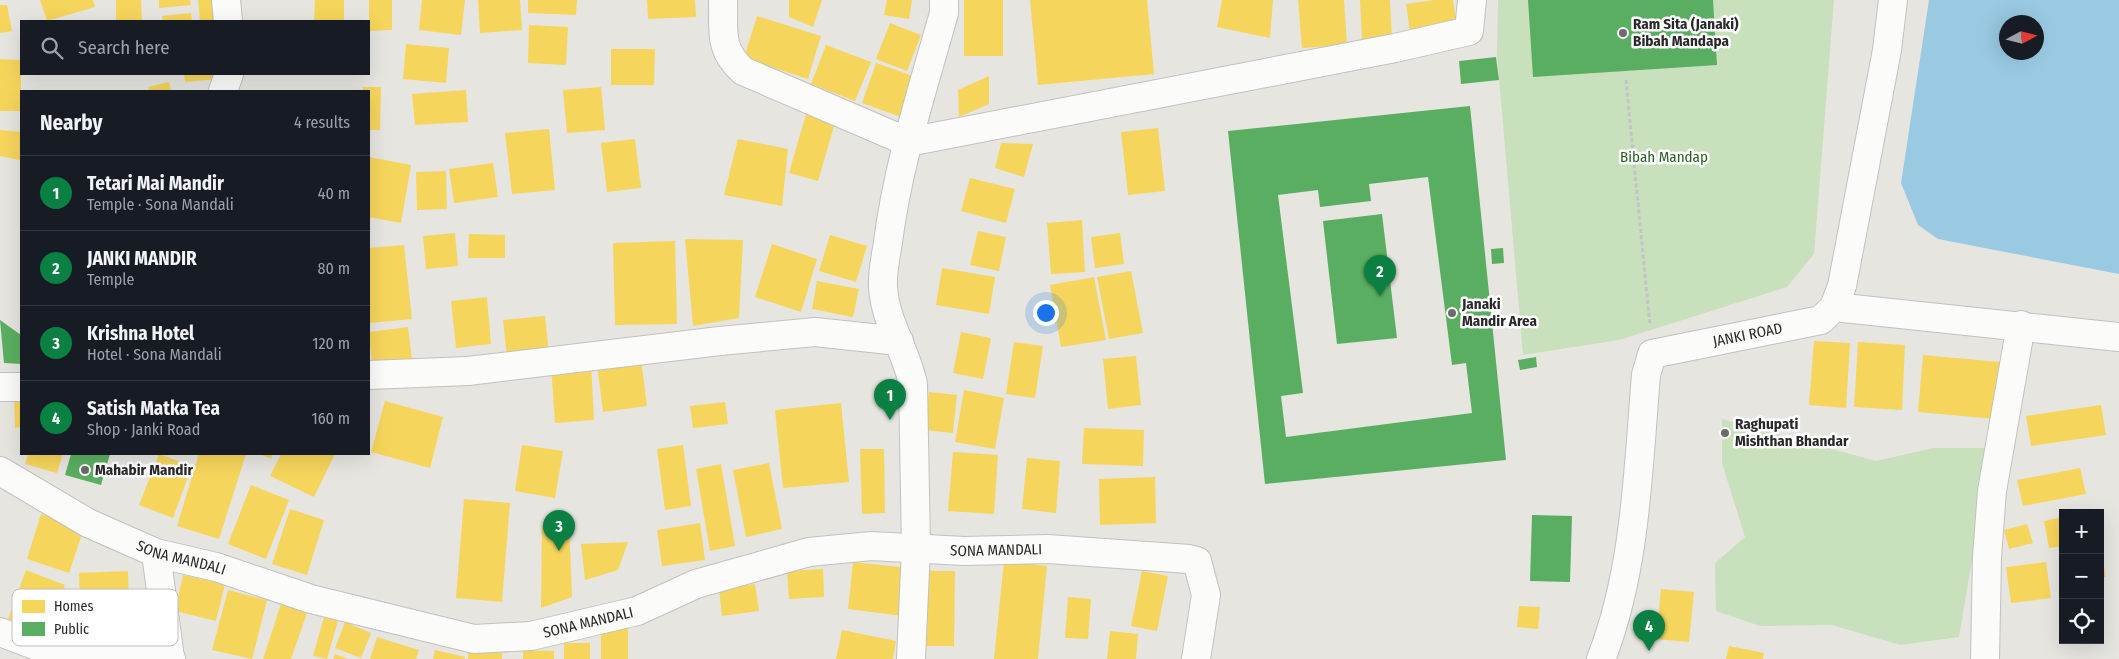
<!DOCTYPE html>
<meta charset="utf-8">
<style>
body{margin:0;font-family:"Fira Sans Condensed",sans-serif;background:#20242c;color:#f1f3f6}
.controls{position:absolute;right:15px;bottom:15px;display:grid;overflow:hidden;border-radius:0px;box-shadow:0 5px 20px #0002}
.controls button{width:45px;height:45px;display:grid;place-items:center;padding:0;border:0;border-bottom:1px solid #363941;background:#171b24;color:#f1f3f6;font:25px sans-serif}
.compass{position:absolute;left:1999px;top:15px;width:45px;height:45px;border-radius:50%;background:#171b24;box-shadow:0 5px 20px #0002;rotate:83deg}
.you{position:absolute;left:1045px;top:312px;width:18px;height:18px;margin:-12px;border:4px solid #fff;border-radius:50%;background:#1a73e8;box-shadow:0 0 0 8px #1a73e833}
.badge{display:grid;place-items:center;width:32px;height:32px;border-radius:50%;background:#0b8043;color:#fff;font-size:16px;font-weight:700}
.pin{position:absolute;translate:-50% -41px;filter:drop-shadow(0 1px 2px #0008)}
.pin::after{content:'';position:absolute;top:26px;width:18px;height:15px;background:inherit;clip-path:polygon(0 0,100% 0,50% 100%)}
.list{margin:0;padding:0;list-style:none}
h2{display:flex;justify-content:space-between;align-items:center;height:65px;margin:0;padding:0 20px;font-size:21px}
h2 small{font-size:16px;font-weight:400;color:#9ea1a6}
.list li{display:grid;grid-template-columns:32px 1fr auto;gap:15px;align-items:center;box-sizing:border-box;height:75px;padding:0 20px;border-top:1px solid #363941}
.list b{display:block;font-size:19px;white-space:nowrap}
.list p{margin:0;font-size:16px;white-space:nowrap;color:#9ea1a6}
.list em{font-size:16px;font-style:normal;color:#9ea1a6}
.icon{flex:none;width:28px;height:28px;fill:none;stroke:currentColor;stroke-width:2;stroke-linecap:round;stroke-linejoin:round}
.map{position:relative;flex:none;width:2119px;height:659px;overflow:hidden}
.search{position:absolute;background:#171b24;box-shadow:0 5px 20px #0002;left:20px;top:20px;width:350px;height:55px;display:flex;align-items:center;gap:12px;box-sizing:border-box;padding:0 18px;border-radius:0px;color:#9ea1a6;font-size:19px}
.panel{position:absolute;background:#171b24;box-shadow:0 5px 20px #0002;left:20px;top:90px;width:350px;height:365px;border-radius:0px}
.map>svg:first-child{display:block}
.green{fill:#c8e0bc}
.water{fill:#9acae2;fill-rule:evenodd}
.homes{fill:#f6d55c}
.public{fill:#5aae61;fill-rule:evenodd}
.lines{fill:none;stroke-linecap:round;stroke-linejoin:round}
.minor-casing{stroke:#c1c1c0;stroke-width:30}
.path{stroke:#c4c4c4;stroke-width:3;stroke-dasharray:4 2.5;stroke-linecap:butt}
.minor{stroke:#fbfbfa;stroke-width:28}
.poi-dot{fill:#6c6b69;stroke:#fff;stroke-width:2}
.labels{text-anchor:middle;stroke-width:5;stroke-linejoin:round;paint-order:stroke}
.poi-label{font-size:15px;font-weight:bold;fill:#292929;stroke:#fff;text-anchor:start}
.park-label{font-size:15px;fill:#285f21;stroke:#fff}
.street-label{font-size:15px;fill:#292929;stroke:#fff}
.key{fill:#fff;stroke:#bfbfbf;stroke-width:1}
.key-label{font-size:14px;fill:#292929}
</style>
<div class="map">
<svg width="2119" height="659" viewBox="0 0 2119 659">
<rect width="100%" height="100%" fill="#e7e5e0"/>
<path class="green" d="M1498,0h336l-20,254 -27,33 -168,53 -96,15 -26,-301z
M1722,419l154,42 57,-13h58l-32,189 -59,8 -68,-20 -72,1 -44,-15 -1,-48 30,-26 -23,-74z"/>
<path class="water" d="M1929,0h190v274l-181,-35 -20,-14 -17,-42zM2006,22h30v30h-30z"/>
<path class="homes" d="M40,0h53l2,7 -48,14z
M116,0h25l1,21h-26z
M159,0h31l1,5 -32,3z
M198,0h21l2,21h-21z
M315,0h29v21h-30z
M369,0h23v30l-23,1z
M422,0h43l-4,35 -42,-5z
M478,0h42l2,30 -42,3z
M528,0h49l-1,15 -48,-2z
M647,0h48l1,17 -48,2z
M789,0h33l-9,27 -24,-10z
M887,0h25l-3,19 -25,-4z
M964,0h39v56h-39z
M1030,0h117l7,74 -116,11z
M1222,0h51l-3,38 -53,-11z
M1298,0h46l3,45 -45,3z
M1360,0h30l2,40 -30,1z
M1434,0h19l4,25 -47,7 -4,-28z
M0,5h7l5,26 -12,2z
M191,13l1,8h-29l-1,-5z
M757,16l64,20 -13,43 -64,-21z
M890,23l31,12 -14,36 -31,-12z
M529,25l39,2 -2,38 -38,-2z
M406,44l43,4 -3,35 -43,-4z
M826,45l45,17 -16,39 -44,-17z
M611,49h44l-1,36h-43z
M0,59l21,1v51h-21z
M876,63l40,14 -15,40 -39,-14z
M184,74h34v5l-33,3z
M989,76v28l-30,13 -1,-27z
M169,82l2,9h-22l-1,-4z
M363,87h18l-1,43h-11v-39h-6z
M601,87l4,43 -38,3 -4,-43z
M466,90l2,32 -53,3 -3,-31z
M808,107l29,9 -19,65 -29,-8z
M1158,128l7,63 -37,4 -7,-63z
M549,129l6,61 -43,4 -7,-61z
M0,130l21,2 -1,28 -20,-4z
M635,139l6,49 -34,4 -6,-49z
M738,139l50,10 -6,57 -58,-11z
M1001,143l32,1 -9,33 -29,-9z
M369,157l42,8 -10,58 -32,-6z
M493,163l5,34 -44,6 -5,-34z
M446,171l1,38 -30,1 -1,-38z
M970,178l45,11 -9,34 -45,-12z
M1082,220l3,52 -34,2 -4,-51z
M978,231l28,6 -7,34 -29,-6z
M455,233l3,33 -32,3 -3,-33z
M1120,233l4,31 -29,4 -4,-31z
M469,234l36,1v23h-37z
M830,235l37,11 -11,36 -37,-11z
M685,239l58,1 -4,78 -46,8z
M675,241l2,83 -62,1 -2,-82z
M772,244l45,15 -16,53 -46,-15z
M404,245l8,74 -42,4 -1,-75z
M942,268l53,9 -6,37 -53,-9z
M1131,271l12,62 -34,6 -12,-62z
M1094,277l12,63 -45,7 -11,-62z
M817,281l42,8 -6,28 -41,-8z
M487,297l4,47 -35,4 -5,-47z
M545,316l4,37 -42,5 -4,-38z
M408,327l4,32 -40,5 -3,-32z
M961,332l30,6 -8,41 -30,-6z
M1814,341l36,2 -4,65 -37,-3z
M1014,342l29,4 -8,52 -29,-4z
M1858,342l47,3 -3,65 -48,-3z
M1923,355l77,7 -5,57 -77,-7z
M1136,356l5,49 -33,4 -5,-50z
M641,359l6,47 -44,6 -6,-48z
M591,363l3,57 -39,3 -4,-58z
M964,390l40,8 -9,51 -40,-7z
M929,392l28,3 -4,38 -29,-3z
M14,393h7v34l-6,1z
M385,401l58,16 -13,51 -59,-16z
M725,402l3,22 -35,4 -3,-22z
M841,403l8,79 -66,6 -8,-78z
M2101,405l5,30 -75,11 -5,-30z
M1084,428l60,2 -1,36 -61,-2z
M522,445l41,6 -8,47 -40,-7z
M683,445l8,61 -26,4 -8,-61z
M860,449h24l1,64 -23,1z
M953,452l45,3 -4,59 -46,-3z
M28,454h35l-6,19 -32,-9z
M159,454l33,12 -19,52 -34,-13z
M199,454h47l-27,85 -42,-13z
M260,454h13l-2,5z
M281,454h54l-21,43 -44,-21z
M1027,458l33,3 -4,52 -34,-4z
M769,463l13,66 -36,8 -13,-67z
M721,464l14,82 -25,5 -14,-82z
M2080,468l6,26 -63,12 -6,-26z
M1155,477l1,46 -56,2 -1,-46z
M251,485l38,15 -23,59 -38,-15z
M464,499l46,4 -8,99 -46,-4z
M290,509l34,11 -17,55 -35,-11z
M41,514l43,14 -15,45 -42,-14z
M2063,517v29l-14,2 -5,-27z
M569,522l3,75 -31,11 1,-82z
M700,523l5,37 -43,6 -5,-36z
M2027,524l6,19 -24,6 -5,-19z
M628,542l-10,28 -33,10 -4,-36z
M2100,548l6,29 -6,1z
M1004,561l43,5 -9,93h-44z
M853,562l56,6 -6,48 -55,-7z
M2046,562l5,36 -40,5 -5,-36z
M823,569l1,28 -35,2 -2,-28z
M26,570l39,15 -18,48 -39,-14z
M128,571l1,35 -49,2 -1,-35z
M916,571h39l-1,75h-38z
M1142,571l26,5 -11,55 -26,-5z
M183,575l42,9 -9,37 -41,-10z
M755,584l4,27 -37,5 -3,-27z
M1661,589l33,3 -5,50 -33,-3z
M228,590l39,10 -15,59 -40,-9z
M1068,597l23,2 -3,40 -23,-1z
M281,604l26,9 -16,46h-28z
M1519,606l21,1 -2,22 -21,-2z
M324,617l14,4 -11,38 -14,-3z
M345,622l26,11 -10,25 -26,-10z
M601,627h27v32h-27z
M842,630l54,11 -3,18h-57z
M1110,631l28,3 -2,25h-29z
M377,637l42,13 -3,9h-46z
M564,643h26v16h-26z
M1729,646l35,7 -1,6h-37z
M435,650l30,7v2h-32z
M523,650l31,1v8h-31z
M468,651l34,2v6h-34z
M335,654l13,5h-15z"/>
<path class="public" d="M1528,0h185l4,65 -184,12z
M1496,57l3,23 -38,4 -2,-23z
M1470,106l36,354 -241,24 -37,-353zM1428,177l24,188 14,-2 6,50 -186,24 -5,-41 22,-3 -25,-198 40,-5 2,17 51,-6 -2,-17z
M1382,214l15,124 -60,6 -14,-123z
M1503,248l1,15 -12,1 -1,-15z
M0,320l21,15v29l-17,-1z
M1536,357l1,10 -17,3 -2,-10z
M71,454h39l-9,31 -36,-10z
M1532,515l40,1 -2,66 -40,-1z"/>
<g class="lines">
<g class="minor-casing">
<g id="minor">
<path d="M226,0l2,21"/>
<path d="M723,0c1,31 -5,48 20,71l165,71 487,-94 74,-17 3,-31"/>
<path d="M223,91l6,-17"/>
<path d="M1834,307l285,30"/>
<path d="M369,375l99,-4 252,-30 95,-9 84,9"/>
<path d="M0,387h21"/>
<path id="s1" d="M0,471l88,52 68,30 60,14 95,32 163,40 57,-3 106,-25 59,-27 113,-32 62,-6 93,5 84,-2 141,10 8,2 9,34 -10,64"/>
<path d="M156,553l14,105"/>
<path d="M0,632l45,17 126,10"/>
<path d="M911,659l5,-111 -3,-164c-7,-34 -28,-62 -30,-97 -1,-15 3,-31 5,-45 10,-78 35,-154 56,-229v-13"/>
<path id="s2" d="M1601,659c35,-89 37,-189 45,-284l6,-21 169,-34 13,-13 8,-21 45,-236 6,-50"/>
<path d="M1985,659l2,-102 5,-66 29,-166"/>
</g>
</g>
<path class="path" d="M1626,80l24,246"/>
<use href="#minor" class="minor"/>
</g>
<g class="poi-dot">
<circle cx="1623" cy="33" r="5"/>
<circle cx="1452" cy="313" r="5"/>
<circle cx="1725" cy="433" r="5"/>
<circle cx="85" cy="470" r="5"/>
</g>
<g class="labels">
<g class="poi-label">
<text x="1633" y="29">Ram Sita (Janaki)<tspan x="1633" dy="17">Bibah Mandapa</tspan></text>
<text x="1462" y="309">Janaki<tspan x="1462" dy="17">Mandir Area</tspan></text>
<text x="1735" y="429">Raghupati<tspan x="1735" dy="17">Mishthan Bhandar</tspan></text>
<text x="95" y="475">Mahabir Mandir</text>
</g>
<g class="park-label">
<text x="1664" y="162">Bibah Mandap</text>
</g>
<g class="street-label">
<text dy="5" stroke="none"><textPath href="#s2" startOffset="408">JANKI ROAD</textPath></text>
<text dy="5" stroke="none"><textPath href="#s1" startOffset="1042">SONA MANDALI</textPath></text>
<text dy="5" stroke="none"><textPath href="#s1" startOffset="202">SONA MANDALI</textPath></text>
<text dy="5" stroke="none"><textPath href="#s1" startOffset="622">SONA MANDALI</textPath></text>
</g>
</g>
<rect x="12" y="589" width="166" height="57" rx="8" class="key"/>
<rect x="22" y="600" width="23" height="13" fill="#f6d55c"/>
<rect x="22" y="622" width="23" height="14" fill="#5aae61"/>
<g class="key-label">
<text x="54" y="611">Homes</text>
<text x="54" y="634">Public</text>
</g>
</svg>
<div class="controls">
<button>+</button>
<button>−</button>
<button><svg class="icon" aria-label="locate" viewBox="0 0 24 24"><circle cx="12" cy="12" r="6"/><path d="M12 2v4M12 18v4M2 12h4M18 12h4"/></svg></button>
</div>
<svg class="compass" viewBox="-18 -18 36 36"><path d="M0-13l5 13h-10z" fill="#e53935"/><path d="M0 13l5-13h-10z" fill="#9ea1a6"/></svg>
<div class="you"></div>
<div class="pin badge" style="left:890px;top:420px">1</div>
<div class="pin badge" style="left:1380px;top:296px">2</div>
<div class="pin badge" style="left:559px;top:551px">3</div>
<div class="pin badge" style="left:1649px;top:651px">4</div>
<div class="search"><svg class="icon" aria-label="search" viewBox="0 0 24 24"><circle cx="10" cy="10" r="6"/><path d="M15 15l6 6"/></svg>Search here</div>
<section class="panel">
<h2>Nearby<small>4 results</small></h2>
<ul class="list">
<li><span class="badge">1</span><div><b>Tetari Mai Mandir</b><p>Temple · Sona Mandali</p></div><em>40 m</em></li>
<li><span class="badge">2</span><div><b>JANKI MANDIR</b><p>Temple</p></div><em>80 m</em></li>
<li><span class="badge">3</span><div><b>Krishna Hotel</b><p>Hotel · Sona Mandali</p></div><em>120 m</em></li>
<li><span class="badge">4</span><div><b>Satish Matka Tea</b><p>Shop · Janki Road</p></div><em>160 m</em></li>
</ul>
</section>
</div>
